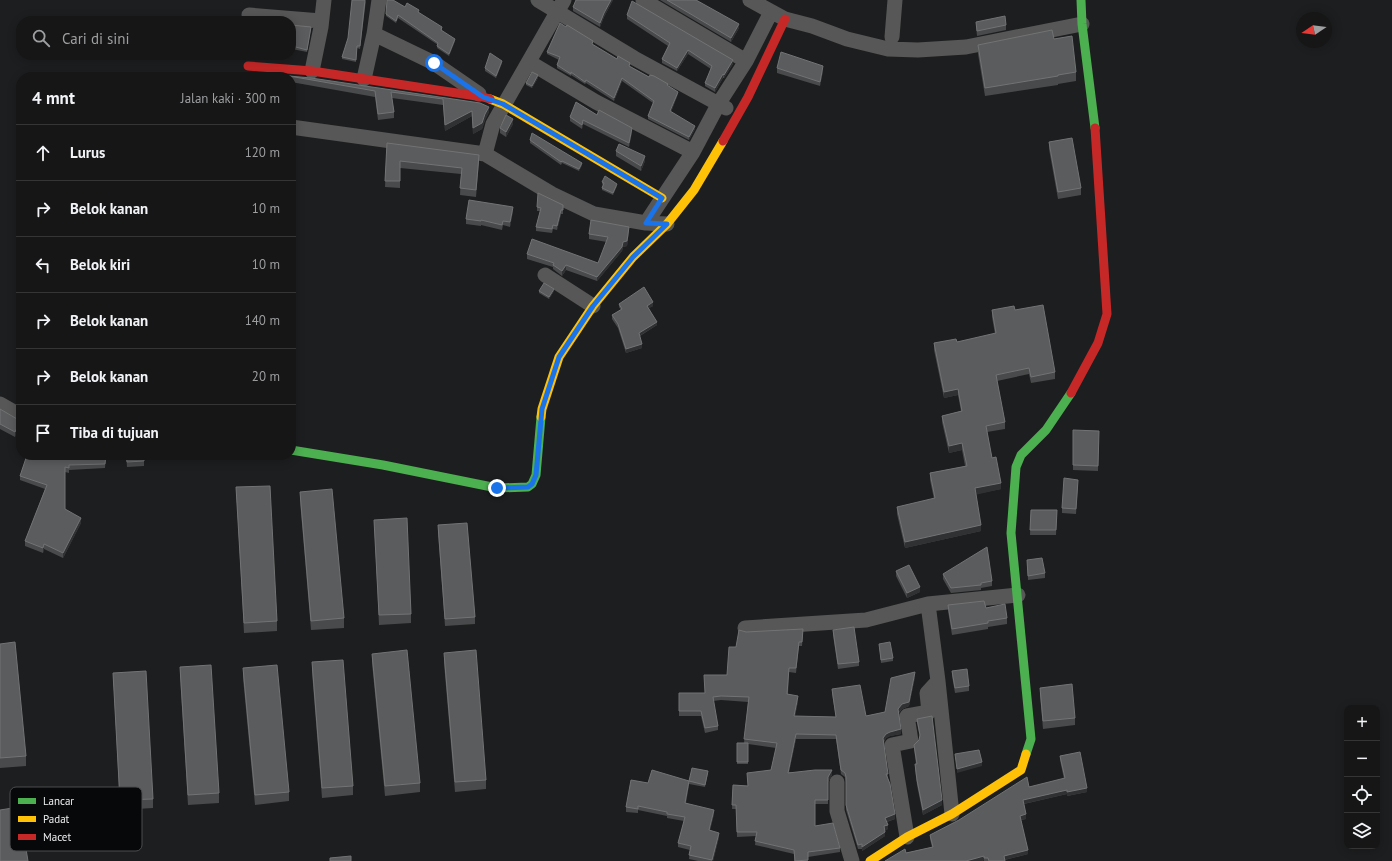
<!DOCTYPE html>
<html lang="id">
<meta charset="utf-8">
<style>
body{margin:0;font-family:"PT Sans",sans-serif;background:#1f1f20;color:#f1f3f6}
.controls{position:absolute;right:12px;bottom:12px;display:grid;overflow:hidden;border-radius:8px;box-shadow:0 2px 10px #0003}
.controls button{width:36px;height:36px;display:grid;place-items:center;padding:0;border:0;border-bottom:1px solid #353536;background:#161617;color:#f1f3f6;font:20px sans-serif}
.compass{position:absolute;left:1296px;top:12px;width:36px;height:36px;border-radius:50%;background:#161617;box-shadow:0 2px 10px #0003;rotate:257deg}
.stop{position:absolute;width:12px;height:12px;margin:-9px;border:3px solid #1a73e8;border-radius:50%;background:#fff}
.stop.end{background:#1a73e8;border-color:#fff;box-shadow:0 1px 4px #0008}
.list{margin:0;padding:0;list-style:none}
h2{display:flex;justify-content:space-between;align-items:center;height:52px;margin:0;padding:0 16px;font-size:17px}
h2 small{font-size:13px;font-weight:400;color:#9e9fa1}
.list li{display:grid;grid-template-columns:26px 1fr auto;gap:12px;align-items:center;box-sizing:border-box;height:56px;padding:0 16px;border-top:1px solid #353536}
.list b{display:block;font-size:15px;white-space:nowrap}
.list em{font-size:13px;font-style:normal;color:#9e9fa1}
.icon{flex:none;width:22px;height:22px;fill:none;stroke:currentColor;stroke-width:2;stroke-linecap:round;stroke-linejoin:round}
.map{position:relative;flex:none;width:1392px;height:861px;overflow:hidden}
.search{position:absolute;background:#161617;box-shadow:0 2px 10px #0003;left:16px;top:16px;width:280px;height:44px;display:flex;align-items:center;gap:10px;box-sizing:border-box;padding:0 14px;border-radius:16px;color:#9e9fa1;font-size:15px}
.panel{position:absolute;background:#161617;box-shadow:0 2px 10px #0003;left:16px;top:72px;width:280px;height:388px;border-radius:16px}
.map>svg:first-child{display:block}
.lines{fill:none;stroke-linecap:round;stroke-linejoin:round}
.street{stroke:#585757;stroke-width:15}
.fast{stroke:#4caf50;stroke-width:9}
.slow{stroke:#ffc107;stroke-width:9}
.jam{stroke:#c62828;stroke-width:9}
.wall{fill:#494a4b}
.shaded-wall{fill:#303132}
.building{fill:#5b5c5d;stroke:#727374}
.route{stroke:#1a73e8;stroke-width:5}
.key{fill:#070809;stroke:#4c4d4e;stroke-width:1}
.key-label{font-size:11px;fill:#edeff0}
</style>
<div class="map">
<svg width="1392" height="861" viewBox="0 0 1392 861">
<rect width="100%" height="100%" fill="#1d1e1f"/>
<g class="lines">
<path class="street" d="M538,0l96,58 92,50
M564,0l-71,124 -8,30 67,40 42,20 52,9 21,1
M643,0l103,61
M750,0l35,19 27,7 35,13 41,10 30,1 48,-3 116,-23
M249,15l72,6
M374,34l60,29 45,31
M892,37l3,-37
M529,62l67,40 97,50
M312,71l9,-44 3,-27
M364,79l10,-45 5,-34
M291,127l194,27
M646,223l47,-71 26,-49 27,-42 25,-49
M545,275l48,31
M0,404l21,12
M745,628l121,-8 62,-16
M837,782v29l15,50
M952,814l-14,-133 -10,-77 90,-9
M907,837l-15,-92 19,-4 -4,-25 22,-4 -2,-19 11,-12"/>
<path class="fast" d="M1081,0l1,24 13,104
M291,450l92,15 114,23 31,-1 4,-3 4,-9 5,-58
M1026,754l5,-15 -20,-206 5,-66 5,-12 25,-25 25,-37"/>
<path class="slow" d="M490,99l13,5 159,94
M541,417l1,-8 17,-52 34,-51 40,-49 34,-33 27,-34 29,-49
M870,861l37,-24 45,-23 69,-44 5,-16"/>
<path class="jam" d="M248,66l64,5 171,26 7,2
M723,141l25,-44 37,-78
M1071,393l27,-50 9,-29 -12,-186"/>
</g>
<path class="wall" d="M366,0l-6,49 -3,-1 -1,14 -14,-3v-2z
M576,0h37l-9,17 -4,10 -27,-16v-4z
M660,0h36l43,28 -8,14z
M405,7l14,6 23,16v2l13,10 -6,15 -12,-8 1,-3 -40,-27 -2,5 -10,-7v-2z
M627,15l106,49 -9,14h-1l-8,14 -10,-6v-3l6,-14 -23,-15 -11,17 -15,-8v-4l6,-13 -41,-27z
M976,22l30,3v5l-29,6 -1,-10z
M291,25l20,4 -4,23 -15,-3 -1,-3z
M1054,39l22,33v9l-18,3v1l-73,11 -7,-42v-9z
M593,44v1l24,14 13,7 19,11 19,9 10,8 -7,18 24,17 -6,11 -41,-21v-3l5,-13 -31,-22 -8,20 -28,-18 -1,1 -14,-9v1l-14,-8v-3l2,-5 -12,-6v-2z
M226,55h10v3z
M502,63l-6,15 -11,-7v-3z
M777,68l46,3 -3,15 -43,-13z
M289,76l191,27 9,9 -4,8 -3,9 -9,5 -1,-18 -27,15 -2,-26 -51,-7 2,14v6l-16,2 -3,-23 -84,-15v-5h-2z
M538,78l-6,10 -6,-3v-2z
M597,115l35,17 -3,15 -46,-23 -1,5 -12,-8v-4z
M513,124l-7,13 -6,-4v-5z
M530,140l52,25 -3,6 -17,-8 -1,2 -31,-22z
M1049,142l32,46v7l-23,4 -9,-50z
M387,143l92,19 -3,35 -16,-2 1,-21 -61,-6v20l-15,-1z
M616,151l29,10 -4,10 -25,-15z
M602,182l15,4 -4,9 -11,-5v-2l1,-3 -1,-1z
M537,207l26,2v5h-2l-4,16 -4,-1 -1,4 -16,-2v-4l4,-16h-3z
M513,211l-3,16 -7,-2 -1,5 -21,-5v1l-15,-2v-5z
M629,231l-2,15 -4,1 -1,4 -25,30 -31,-11 -4,6 -9,-7v-2l-26,-8v-5l71,9 9,-21 -18,-3v-5z
M539,291h15l-5,8 -10,-6z
M619,304l34,2 -4,2 8,17 -17,11 2,12 -16,5 -8,-25 -6,-9v-4l9,-5 -2,-3z
M992,310h23l40,62v7l-24,4 -2,-9 -32,7 8,41v7l-18,3 5,26 9,31 -25,5 5,37 -76,17 -8,-34v-7l37,-8 -4,-19v-7l35,-7 -3,-16 -13,3 -7,-31v-6l19,-5 -3,-16 -14,3 -10,-48v-7l23,-1 38,-8 -3,-17z
M0,409l17,10 -2,18 -15,-8z
M1099,431l-1,40 -25,-1v-5z
M27,455h79l-1,13 -36,2v3l-4,-1v37l16,14 -18,35 -19,-9 -1,4 -18,-7v-5l20,-52 -25,-9v-4z
M126,455h18v11l-17,1z
M1078,484l-2,30 -14,-1v-5z
M236,487l41,134v10l-33,2z
M300,492l44,126v10l-33,2 -11,-129z
M1031,510h26l-1,25h-26z
M374,520l37,94v9l-32,2z
M438,525l37,92v7l-30,2 -7,-93z
M1027,560l18,13v5l-17,2z
M896,571l24,21 -13,6 -11,-22z
M943,574l49,7v5l-11,2v2l-30,3 -8,-14z
M948,605l38,3 21,10v6l-19,3v2l-36,6 -4,-24z
M833,630l26,32v4l-21,3 -5,-34z
M746,632l57,1 -1,13h-3l-3,27 -7,-1 -1,22 10,7 -3,15 41,1 -4,-23v-5l34,27 19,-4 30,-35 -6,29 -7,3 -3,4 2,21 -11,2 -4,2 -2,4 4,36 7,41 -8,3 1,7 -3,1v6l-23,15v-2h-4l-12,-39v-28l-1,-5 -4,-3 -5,-35h-40l-7,33 43,3 -4,7v22h-13v22l25,22v4l-32,5v4h-14v-7l-39,-9 1,-9 -19,1 -1,-28h-4l1,-24 15,1 -1,-13 24,-3 5,-22 -28,-4v20h-11v-21h7l4,-41 -27,-2 -8,1 5,25v4l-13,3 -4,-17h-22v-23h26l22,-18 9,-28z
M0,644l26,112v10l-26,2z
M879,644l14,14v3l-12,2z
M444,653l42,127v9l-31,3 -11,-129z
M372,654l48,129v9l-35,4 -13,-133z
M312,662l41,124v9l-31,3 -10,-126z
M180,667l39,126v10l-31,2 -8,-129z
M243,668l46,124v9l-34,4 -12,-127z
M952,671l17,15v5l-14,2 -3,-17z
M113,673l40,126v9l-33,2z
M1040,688l35,30v7l-32,4 -3,-34z
M917,719l25,86 -19,10 -6,-30 -2,-16v-5h1l-2,-15v-4l5,-5 1,-2 -3,-15z
M1060,756l27,36 -20,4v-2l-43,10 2,15 -5,1 7,34 -23,6v1h-21v-1l-2,1h-97l21,-8 26,-6 -2,-8v-4l99,-48 35,-8 -4,-19z
M708,773l-3,14 -16,-3v-3z
M648,783l41,2 -3,18 28,11 -4,16 9,7 -6,24h-15l-9,-2 1,-9 -12,-3v-4l6,-22 -17,-3v-2l-29,-6v3l-12,-1v-5z"/>
<path class="shaded-wall" d="M611,0h2l-9,17 -4,10v-4l4,-10z
M739,24v4l-8,14v-4z
M455,39v2l-6,15v-2z
M688,50v4l-11,17v-3z
M733,60v4l-9,14v-3z
M502,61v2l-6,15v-2z
M823,66v5l-3,15v-4z
M723,74v4l-8,14v-4z
M538,75v3l-6,10v-2z
M622,78v3l-8,20v-3z
M678,92v2l-8,20v-3z
M489,107v5l-4,8 -3,9 -9,5v-6l12,-14z
M472,111v5l-27,15v-6z
M513,119v5l-7,13v-5z
M583,120v4l-1,5v-4z
M695,126v3l-6,11v-3z
M632,128v4l-3,15v-4z
M645,156v5l-4,10v-5z
M582,163v2l-3,6v-2z
M617,184v2l-4,9v-2z
M513,207v4l-3,16v-5z
M561,210v4l-4,16v-4z
M629,227v4l-2,15 -4,1 -1,4 -25,30v-4z
M566,265v5l-4,6v-5z
M554,289v2l-5,8v-2z
M653,302v4l-6,3v-3z
M657,322v3l-18,11v-3z
M642,344v4l-16,5v-4z
M958,389v6l-14,3v-6z
M21,421v5l-6,11v-5z
M962,443v7l-13,3v-7z
M1001,483v6l-26,6v-7z
M81,518v5l-18,35v-5z
M981,525v6l-76,17v-6z
M44,544v5l-1,4v-5z
M920,587v5l-13,6v-5z
M915,672v5l-6,29 -7,3 -4,4v-4l4,-5z
M798,696v5l-4,20v-5z
M901,729v5l-11,2 -4,2 -3,4v-4l3,-4 4,-2z
M796,734v5l-8,38v-4z
M982,762v4l-25,7v-4z
M832,770v5l-4,7v-5z
M689,781v4l-4,22v-4z
M1087,788v4l-20,4v-4z
M1067,790v4l-44,10v-4z
M942,800v5l-19,10v-5z
M714,810v4l-5,20v-4z
M895,814v5l-10,3v-4z
M1026,814v5l-6,1v-4z
M888,825v4l-4,2v-5z
M885,832v4l-23,15v-4z
M719,833v4l-6,24h-1z
M1028,850v4l-24,6v-4z
M984,856v4l-2,1h-16z"/>
<path class="building" d="M352,0h13l-5,46h-3l-1,14 -14,-3 6,-19z
M387,0h6l12,7 2,-4 12,7 -1,2 24,15 -1,3 14,9 -6,15 -12,-8 1,-3 -40,-28 -2,6 -10,-7z
M576,0h35l-7,13 -4,10 -27,-16z
M667,0h29l43,24 -8,14z
M632,1l101,59 -9,15 -1,-1 -8,14 -10,-5 7,-17 -24,-16 -11,18 -15,-9 8,-16 -43,-28z
M1005,16l1,9 -29,6 -1,-9z
M560,23l6,4 1,-2 26,16 -1,3 25,15 1,-3 12,7 -1,3 20,11 1,-2 4,1 14,8 -1,1 11,7 -8,19 25,15 -6,11 -41,-21 6,-15 -32,-23 -8,20 -28,-18 -1,2 -14,-10v2l-14,-9 3,-8 -13,-5z
M291,25l20,2 -4,23 -15,-4 -1,-3z
M1052,30l2,9 18,-3 4,36 -18,3v1l-73,12 -7,-43z
M781,52l42,14 -3,16 -43,-14z
M490,53l12,8 -6,15 -11,-8z
M532,72l6,3 -6,11 -6,-3z
M263,75l18,1v1h-18z
M289,76l22,2 169,25 9,4 -4,7 -3,9 -9,5 -1,-17 -27,14 -2,-26 -52,-7 3,20 -16,2 -3,-23z
M576,102l21,13 2,-5 33,18 -3,15 -46,-23 -1,5 -12,-8z
M506,115l7,4 -7,13 -6,-4z
M532,133l50,30 -3,6 -17,-8 -1,1 -31,-22z
M1072,138l9,50 -23,4 -9,-50z
M387,143l92,12 -3,35 -16,-2 2,-20 -62,-7v20h-15z
M619,144l26,12 -4,10 -25,-15z
M605,176l12,8 -4,9 -11,-5 2,-5 -2,-1z
M538,193l25,12v5h-2l-4,16 -4,-1 -1,4 -16,-2 5,-19 -4,-1z
M469,200l44,7 -3,15 -7,-1 -1,4 -21,-5v1l-15,-2z
M591,220l38,7 -2,14 -4,1 -1,5 -25,30 -31,-12 -4,6 -9,-6 1,-2 -27,-9 5,-15 66,24 10,-26 -19,-3z
M544,283l10,6 -5,8 -10,-6z
M644,287l9,15 -6,4 10,16 -18,11 3,11 -16,5 -8,-25 -6,-9 10,-6 -3,-5z
M1043,305l12,67 -24,5 -2,-9 -33,7 9,47 -19,4 6,32 4,-1 5,26 -26,5 6,37 -76,17 -8,-35 38,-9 -5,-25 37,-7 -5,-23 -13,3 -7,-30 20,-5 -4,-22 -14,3 -10,-49 22,-4 1,3 39,-9 -4,-23 22,-4 1,4z
M0,409l17,10 4,1 -6,12 -15,-8z
M1073,430l26,1 -1,35 -25,-1z
M27,455h79l-1,9 -36,1v3l-4,-1v42l16,9 -18,35 -19,-9 -1,4 -18,-7 22,-56 -27,-9z
M126,455h18v6l-17,1z
M1064,478l14,2 -2,29 -14,-1z
M270,486l7,135 -33,2 -8,-136z
M332,489l12,129 -33,3 -11,-129z
M1031,510h26l-1,20h-26z
M407,518l4,96 -32,1 -5,-95z
M467,523l8,94 -30,2 -7,-94z
M987,547l5,34 -11,2v2l-30,3 -8,-14z
M1042,558l3,15 -17,3 -1,-16z
M909,565l11,22 -13,6 -11,-22z
M984,601l2,7 19,-4 2,14 -19,3v2l-36,6 -4,-24z
M854,627l5,35 -21,2 -5,-34z
M803,629l-1,13h-3l-3,26h-7l-2,26 11,2 -4,20 42,1 -4,-28 28,-4 6,31 19,-4 6,-34 24,-6 -6,30 -7,2 -4,5 3,20 -11,3 -4,2 -3,4 5,36h-2l4,10 5,30 -10,4 3,7 -4,1 1,6 -23,15v-3l-4,1 -12,-40v-28l-1,-4 -4,-3 -5,-35 -40,-1 -8,39 27,-3h17l-4,7v23h-13v26l18,-3 7,25 -32,4v8l-13,1 -1,-11 -39,-9 2,-9h-20l-1,-27h-4l1,-20 15,1 -1,-13 24,-3 6,-27 -33,-4 5,-42 -28,-1 -8,1 5,29 -13,2 -4,-17h-22v-18h26l-1,-18h23l2,-28h7l3,-17 7,2z
M15,642l11,114 -26,2v-114z
M890,642l3,16 -12,2 -2,-16z
M407,650l13,133 -35,3 -13,-132z
M476,650l10,130 -31,2 -11,-129z
M343,660l10,126 -31,2 -10,-126z
M211,665l8,128 -31,2 -8,-128z
M277,665l12,127 -34,3 -12,-127z
M967,669l2,17 -14,2 -3,-17z
M146,671l7,128 -33,1 -7,-127z
M1072,684l3,34 -32,3 -3,-33z
M932,716l10,84 -19,10 -6,-30 -2,-16h2l-3,-19 5,-5 1,-5 -3,-16z
M737,743h11v19h-11z
M979,750l3,12 -25,7 -2,-15z
M1080,752l7,36 -20,4v-2l-44,10 3,14 -6,2 8,34 -24,6 1,5h-16l-1,-3h-4v-2l-18,5h-81l20,-12 1,4 27,-6 -3,-12 29,-15 68,-43 2,10 36,-9 -5,-22z
M692,768l16,3 -3,14 -16,-4z
M652,770l37,11 -4,22 29,7 -5,20 10,3 -7,27 -23,-5 2,-9 -13,-3 7,-26 -18,-3v-2l-29,-6v3l-12,-2 5,-27 17,3z
M19,807l9,54h-28v-51z
M351,856v5h-21v-3z"/>
<g class="lines">
<path class="route" d="M434,63l49,34 20,7 159,94 -16,25 21,1 -34,33 -40,49 -34,51 -17,52 -6,66 -4,9 -4,3 -31,1"/>
</g>
<rect x="10" y="787" width="132" height="64" rx="6" class="key"/>
<rect x="18" y="798" width="18" height="6" fill="#4caf50"/>
<rect x="18" y="816" width="18" height="6" fill="#ffc107"/>
<rect x="18" y="834" width="18" height="6" fill="#c62828"/>
<g class="key-label">
<text x="43" y="805">Lancar</text>
<text x="43" y="823">Padat</text>
<text x="43" y="841">Macet</text>
</g>
</svg>
<div class="controls">
<button>+</button>
<button>−</button>
<button><svg class="icon" aria-label="locate" viewBox="0 0 24 24"><circle cx="12" cy="12" r="6"/><path d="M12 2v4M12 18v4M2 12h4M18 12h4"/></svg></button>
<button><svg class="icon" aria-label="layers" viewBox="0 0 24 24"><path d="M12 4l9 5-9 5-9-5zM3 14l9 5 9-5"/></svg></button>
</div>
<svg class="compass" viewBox="-18 -18 36 36"><path d="M0-13l5 13h-10z" fill="#e53935"/><path d="M0 13l5-13h-10z" fill="#9e9fa1"/></svg>
<div class="stop" style="left:434px;top:63px"></div>
<div class="stop end" style="left:497px;top:488px"></div>
<div class="search"><svg class="icon" aria-label="search" viewBox="0 0 24 24"><circle cx="10" cy="10" r="6"/><path d="M15 15l6 6"/></svg>Cari di sini</div>
<section class="panel">
<h2>4 mnt<small>Jalan kaki · 300 m</small></h2>
<ul class="list">
<li><svg class="icon" aria-label="ahead" viewBox="0 0 24 24"><path d="M12 20V5M6 11l6-6 6 6"/></svg><div><b>Lurus</b></div><em>120 m</em></li>
<li><svg class="icon" aria-label="right" viewBox="0 0 24 24"><path d="M7 20v-9h11M14 6l5 5-5 5"/></svg><div><b>Belok kanan</b></div><em>10 m</em></li>
<li><svg class="icon" aria-label="left" viewBox="0 0 24 24"><path d="M17 20v-9H6M10 6l-5 5 5 5"/></svg><div><b>Belok kiri</b></div><em>10 m</em></li>
<li><svg class="icon" aria-label="right" viewBox="0 0 24 24"><path d="M7 20v-9h11M14 6l5 5-5 5"/></svg><div><b>Belok kanan</b></div><em>140 m</em></li>
<li><svg class="icon" aria-label="right" viewBox="0 0 24 24"><path d="M7 20v-9h11M14 6l5 5-5 5"/></svg><div><b>Belok kanan</b></div><em>20 m</em></li>
<li><svg class="icon" aria-label="arrive" viewBox="0 0 24 24"><path d="M6 21V4h12l-3 4 3 4H6"/></svg><div><b>Tiba di tujuan</b></div></li>
</ul>
</section>
</div>
